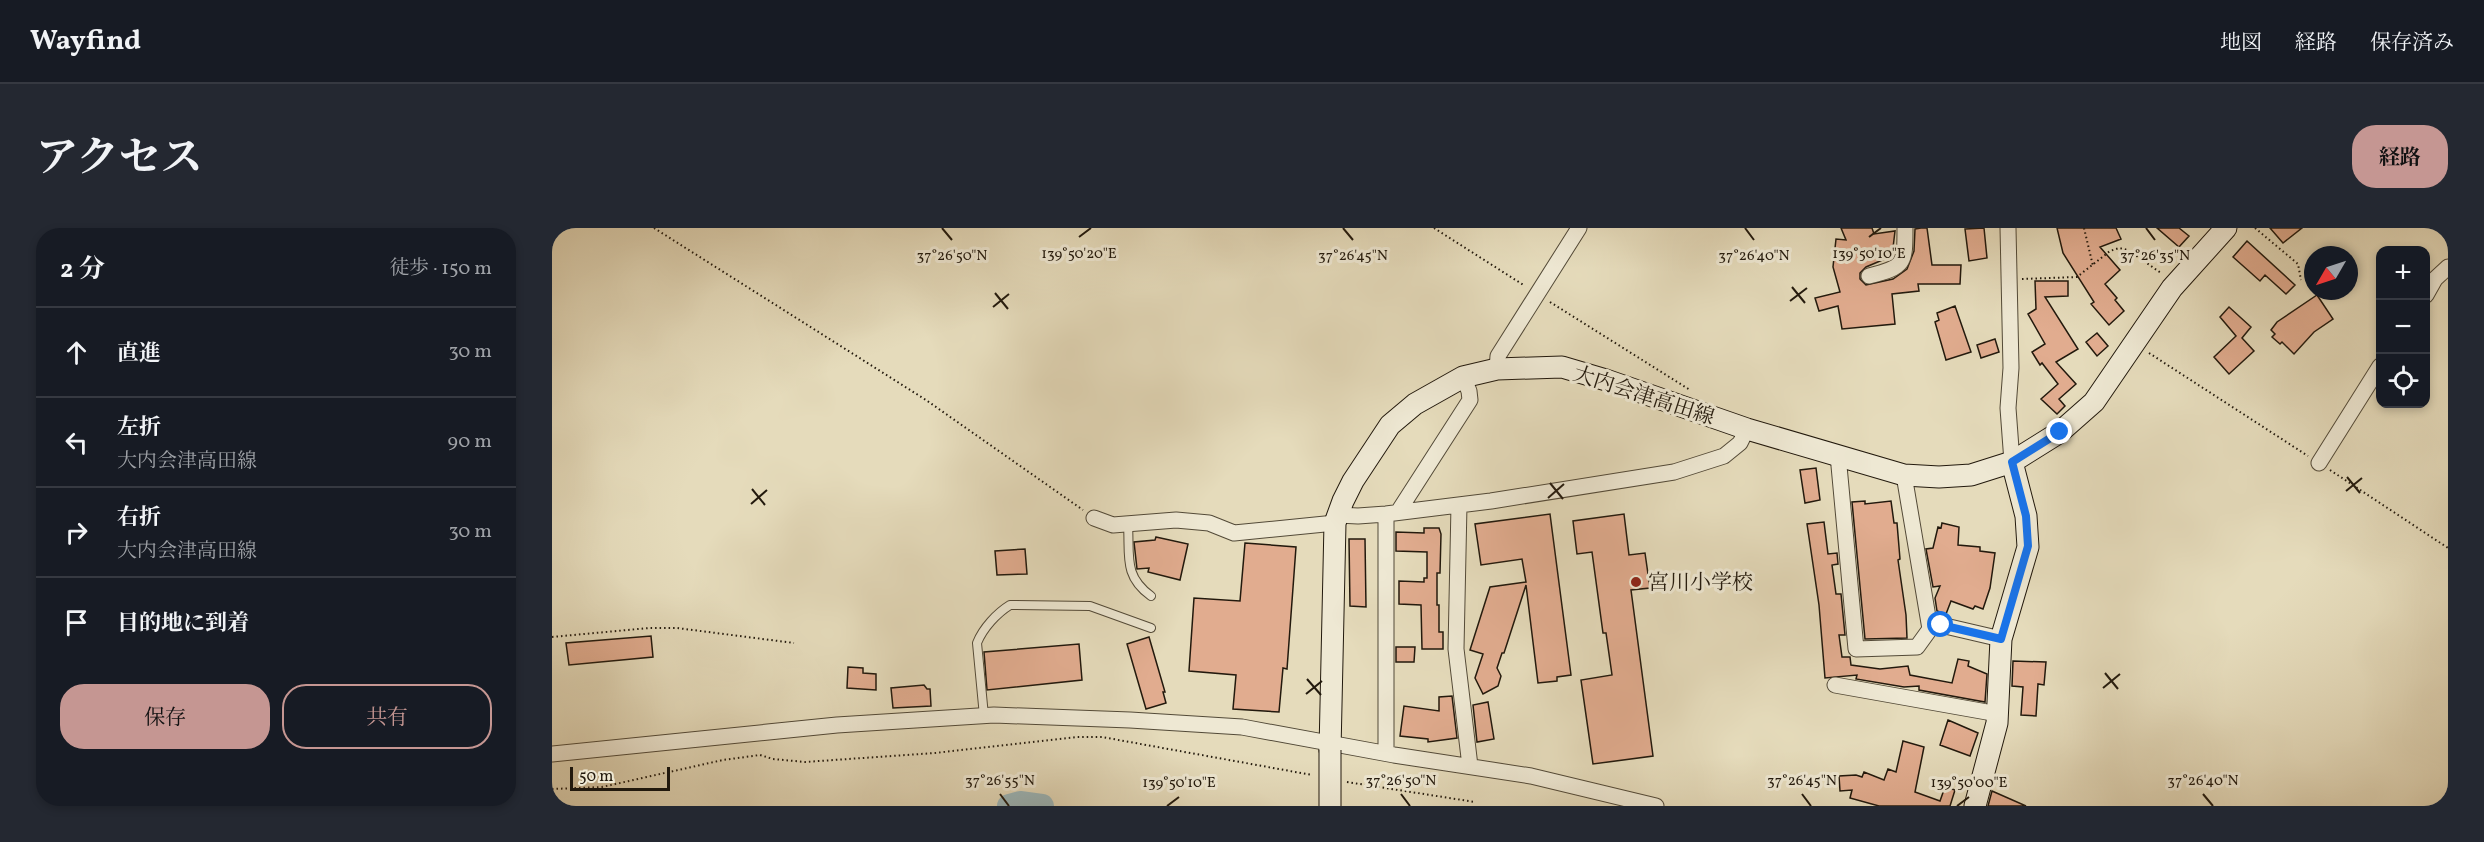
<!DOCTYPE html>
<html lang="ja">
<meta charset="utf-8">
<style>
body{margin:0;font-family:Vollkorn,"Noto Serif JP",serif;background:#242831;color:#f1f3f6}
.controls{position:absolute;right:18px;top:18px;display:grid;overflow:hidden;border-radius:12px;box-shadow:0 3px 9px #0003}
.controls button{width:54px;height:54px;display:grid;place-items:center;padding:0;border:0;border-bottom:2px solid #363941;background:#171b24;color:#f1f3f6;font:30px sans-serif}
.compass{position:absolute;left:1752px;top:18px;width:54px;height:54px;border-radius:50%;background:#171b24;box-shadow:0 3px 9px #0003;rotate:231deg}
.scale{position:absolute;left:18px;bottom:15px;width:100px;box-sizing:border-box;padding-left:6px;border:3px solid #22190d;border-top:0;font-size:16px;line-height:21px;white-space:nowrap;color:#22190d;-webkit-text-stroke:4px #eee8d3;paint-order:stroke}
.stop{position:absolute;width:18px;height:18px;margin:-14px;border:4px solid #1a73e8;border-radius:50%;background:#fff}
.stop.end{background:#1a73e8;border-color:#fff;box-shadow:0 2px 6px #0008}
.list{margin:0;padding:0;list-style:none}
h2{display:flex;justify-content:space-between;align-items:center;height:78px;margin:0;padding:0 24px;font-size:26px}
h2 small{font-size:20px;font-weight:400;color:#9ea1a6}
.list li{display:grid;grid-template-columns:39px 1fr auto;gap:18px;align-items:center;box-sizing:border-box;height:90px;padding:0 24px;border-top:2px solid #363941}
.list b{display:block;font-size:22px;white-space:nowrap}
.list p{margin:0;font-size:20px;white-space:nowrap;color:#9ea1a6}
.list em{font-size:20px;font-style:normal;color:#9ea1a6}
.actions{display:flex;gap:12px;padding:18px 24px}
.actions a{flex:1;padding:14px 0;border:2px solid #c59692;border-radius:24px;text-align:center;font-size:21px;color:#c59692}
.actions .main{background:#c59692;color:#111}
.icon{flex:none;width:33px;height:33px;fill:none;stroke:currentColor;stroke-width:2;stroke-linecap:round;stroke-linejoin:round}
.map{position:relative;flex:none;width:1896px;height:578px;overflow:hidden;border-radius:24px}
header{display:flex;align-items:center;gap:36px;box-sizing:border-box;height:84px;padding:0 30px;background:#171b24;border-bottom:2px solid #363941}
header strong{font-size:28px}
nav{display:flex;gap:33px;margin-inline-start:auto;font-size:21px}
.intro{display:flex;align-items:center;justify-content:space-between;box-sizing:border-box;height:144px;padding:0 36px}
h1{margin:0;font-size:42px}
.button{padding:15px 27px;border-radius:24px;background:#c59692;color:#111;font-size:21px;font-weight:700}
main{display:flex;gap:36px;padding:0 36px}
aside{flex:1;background:#171b24;border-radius:24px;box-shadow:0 3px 9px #0003}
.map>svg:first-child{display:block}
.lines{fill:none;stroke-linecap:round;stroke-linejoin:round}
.river{stroke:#9cb8bc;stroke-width:24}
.building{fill:#e1ac8f;stroke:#22190d;stroke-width:1.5}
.lane-casing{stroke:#534a38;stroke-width:10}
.street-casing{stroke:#534a38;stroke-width:17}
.secondary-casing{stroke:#22190d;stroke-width:23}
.path{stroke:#22190d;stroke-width:2;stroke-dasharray:1.5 3;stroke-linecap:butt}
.lane{stroke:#eee8d3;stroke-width:8}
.street{stroke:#eee8d3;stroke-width:15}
.secondary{stroke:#eee8d3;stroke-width:21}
.secondary-bridge-casing{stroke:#22190d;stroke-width:23;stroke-linecap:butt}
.secondary-bridge{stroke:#eee8d3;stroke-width:21}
.route{stroke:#1a73e8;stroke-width:8}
.ticks{fill:none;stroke:#22190d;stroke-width:2}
.poi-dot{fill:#8f2418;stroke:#eee8d3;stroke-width:2}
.labels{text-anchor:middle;stroke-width:6;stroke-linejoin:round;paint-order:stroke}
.street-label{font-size:21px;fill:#22190d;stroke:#eee8d3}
.poi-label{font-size:21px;fill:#22190d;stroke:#eee8d3;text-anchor:start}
.ticks-label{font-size:15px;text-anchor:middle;fill:#22190d;stroke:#eee8d3;stroke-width:6;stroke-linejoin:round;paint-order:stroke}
</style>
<header>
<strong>Wayfind</strong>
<nav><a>地図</a><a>経路</a><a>保存済み</a></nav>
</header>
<div class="intro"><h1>アクセス</h1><a class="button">経路</a></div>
<main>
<aside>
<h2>2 分<small>徒歩 · 150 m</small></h2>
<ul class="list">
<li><svg class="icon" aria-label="ahead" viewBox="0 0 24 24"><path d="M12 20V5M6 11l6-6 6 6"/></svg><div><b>直進</b></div><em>30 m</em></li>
<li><svg class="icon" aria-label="left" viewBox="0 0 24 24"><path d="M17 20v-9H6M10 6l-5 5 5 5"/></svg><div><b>左折</b><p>大内会津高田線</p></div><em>90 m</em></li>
<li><svg class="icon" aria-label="right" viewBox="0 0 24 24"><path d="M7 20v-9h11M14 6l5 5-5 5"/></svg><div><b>右折</b><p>大内会津高田線</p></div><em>30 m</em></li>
<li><svg class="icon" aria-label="arrive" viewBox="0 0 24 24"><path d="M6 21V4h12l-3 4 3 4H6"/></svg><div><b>目的地に到着</b></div></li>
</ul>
<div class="actions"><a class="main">保存</a><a>共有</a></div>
</aside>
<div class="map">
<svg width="1896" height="578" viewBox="0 0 1896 578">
<rect width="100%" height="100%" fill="#e5dbbb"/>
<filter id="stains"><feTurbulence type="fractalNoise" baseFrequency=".00333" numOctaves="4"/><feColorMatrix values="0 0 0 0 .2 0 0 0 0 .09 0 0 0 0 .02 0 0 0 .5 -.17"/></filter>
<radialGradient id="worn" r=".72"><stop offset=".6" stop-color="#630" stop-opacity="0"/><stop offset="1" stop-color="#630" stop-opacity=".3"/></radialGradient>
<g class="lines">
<path class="river" d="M457,578l11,-3 22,3"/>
</g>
<path class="building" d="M1289,0h31l2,6 21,-3 -3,25 -26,11 -6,6v6l6,6 27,-6 14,-10 7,-18 1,-22 6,-1h6l5,37h29l-1,19h-42l1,7 -27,3 3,30 -53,5 -4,-23 -19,5 -4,-13 25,-6 -7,-25 3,-28 10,1z
M1432,0l3,30 -18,3 -4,-32z
M1505,0h59l5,11 -21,8 20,23 -15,14 12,14 -2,2 9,11 -15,14 -18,-21 3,-2 -31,-49z
M1605,0h22l10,8 -10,11z
M1718,0h32l-19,15z
M1695,13l48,44 -9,9 -21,-19 -5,6 -27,-24z
M1483,53h33v15l-23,1 33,52 -22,13 20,22 -17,15 6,7 -8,8 -16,-15 17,-15 -16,-21 -2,2 -8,-13 13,-8 -17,-30 8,-5z
M1765,67l16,24 -19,13 -20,22 -12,-12 -2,2 -8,-7 3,-3 -4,-4 6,-8z
M1403,78l16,46 -25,8 -11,-38 4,-2 -2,-7z
M1677,79l22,20 -9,11 12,13 -25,23 -15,-17 22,-21 -16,-19z
M1545,105l11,13 -11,10 -11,-14z
M1443,111l4,13 -18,6 -4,-13z
M1264,240l4,32 -15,3 -5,-33z
M1313,273v3l26,-3 3,22h3l3,36 -2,1 8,55 1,23 -42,1 -13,-137z
M998,286l21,161 -14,2v4l-19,2 -12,-98 -22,68h-2l-5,15 4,8 -3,10 -15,8 -8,-16 8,-24 -13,-4 20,-63 36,-5 -4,-23 -41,6 -6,-41z
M1072,286l5,41 16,-2 5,35 -19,2 22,166 -60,8 -12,-84 31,-5 -6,-42h-3l-11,-81 -15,2 -4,-33z
M1272,294l4,32 9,-1 1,11 -6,1 4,29h5l4,41h-6l3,22h8l1,8 29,4 28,-3 2,9 42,8 6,-24 11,2 -1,5 19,8 -2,28 -66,-12v-4l-15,1 -48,-8 1,-4 -32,3 -6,-73 -12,-81z
M1390,295l17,4 -1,18 22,2v4l15,2 -5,35 -7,21 -8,-3 -2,3 -22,-8 -5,13 -9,-3 -2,-13 5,-12 -7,1 -7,-38 7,-1 5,-21 3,1z
M872,300h15l2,6 -1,39h-3v32h2v27h4v17h-21l-1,-44 -22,-1v-23l25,1v-4h3v-26l-31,-1v-19l28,1z
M604,309l32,7 -8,36 -32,-8 1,-4 -12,1 -3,-27 21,-2z
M797,311h16l1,68 -16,-1z
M693,315l51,4 -9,122 -4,-1 -4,44 -46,-3 3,-34 -47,-4 5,-73 46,3z
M473,321l2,25 -30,1 -2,-24z
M99,408l2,21 -84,8 -3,-22z
M597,409l16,55h-2l3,11 -20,6 -19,-65z
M527,416l3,36 -95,10 -3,-38z
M844,419h19l-1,15h-18z
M1461,433l33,1 -2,23 -6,-1 -2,32 -15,-1 2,-28 -11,-1z
M296,439l15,1v5l13,1v16l-29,-2z
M372,457l3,4h3l1,17 -38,2 -2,-20z
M900,468l5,42 -29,4v-3l-28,-3 4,-30 35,5v-14z
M936,474l6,37 -17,3 -4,-37z
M1396,492l30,13 -8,23 -30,-11z
M1351,513l21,6 -9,45 25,9 5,-14 10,3 -5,16h-71l-29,-8 2,-8 -12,1 -1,-15 17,-1 6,2 2,-5 20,8 4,-11 8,3z
M1440,563l34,15h-38z"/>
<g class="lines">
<g class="lane-casing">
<path id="lane" d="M576,297c2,30 -5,51 23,71
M432,488l-7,-73c6,-15 20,-30 33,-38l80,1 61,22"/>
</g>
<g class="street-casing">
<path id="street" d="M1456,0l3,140 -3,40 4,54
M1317,48c36,-9 36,-12 36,-48
M1874,67l9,-16 13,-12
M945,141l1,-13 81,-128
M1286,227l18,194 61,-2 13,-18 11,-4 60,14
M1767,235l61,-97
M1352,247l26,154
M907,277l-3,144 14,117
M846,284l72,-112 -1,-9 -6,-14
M786,287l20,1 28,-2 105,-13 183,-29 50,-16 16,-13 7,-14
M542,290l19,7 63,-5 33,3 25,10 101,-10
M1283,457l163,29
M834,525v-239
M0,526l285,-29 157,-10 136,5 112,7 152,28 137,21 125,30"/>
</g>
<g class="secondary-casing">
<path id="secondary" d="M778,522l5,-227 8,-22 10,-20 37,-56 25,-21 48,-27 34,-8 65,-2 44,13 141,49 157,46 35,2 32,-2 41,-13 48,-30 34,-30 78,-114 54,-60
M1423,578l22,-83 4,-84 27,-92 -2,-31 -14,-54"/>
</g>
<path class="path" d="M102,0l272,172 157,110
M882,0l91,58
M1532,0l9,38
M1703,0l43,36 3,16
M1470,51l55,-2 33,-26 9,-3 9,2 33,23
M998,74l140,88
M1597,125l159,103
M1778,242l118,78
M0,409l97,-9h28l117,15
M795,554l128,20
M0,561l50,-2 121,-27 37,-5 13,4 32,3 130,-9 142,-16h25l210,38"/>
<use href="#lane" class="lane"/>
<use href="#street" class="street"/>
<use href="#secondary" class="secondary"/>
<g class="secondary-bridge-casing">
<path id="secondary-bridge" d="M778,522v56"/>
</g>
<use href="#secondary-bridge" class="secondary-bridge"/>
</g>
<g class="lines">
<path class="route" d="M1389,397l60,14 27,-93 -2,-30 -14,-54 48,-30"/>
</g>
<path class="ticks" d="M390,0l10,12M791,0l10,12M1193,0l9,12M1594,0l9,12M527,9l12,-9M1317,9l12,-9M1240,59l13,16M443,65l13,16M1238,73l17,-13M441,79l16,-13M1795,249l13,16M998,255l13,16M200,261l13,16M1794,263l16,-13M996,270l16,-14M199,276l16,-14M1553,445l13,16M755,451l14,16M1551,460l17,-14M754,466l16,-13M448,566l9,12M849,566l9,12M1250,566l9,12M1651,566l10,12M615,578l12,-9M1405,578l12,-9"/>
<circle class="poi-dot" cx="1084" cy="354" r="6"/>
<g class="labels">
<g class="street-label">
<text transform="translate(1092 167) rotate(18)" y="7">大内会津高田線</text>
</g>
<g class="poi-label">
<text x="1096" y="361">宮川小学校</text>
</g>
</g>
<g class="ticks-label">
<text x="527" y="30">139°50'20"E</text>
<text x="1317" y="30">139°50'10"E</text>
<text x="400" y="32">37°26'50"N</text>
<text x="1202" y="32">37°26'40"N</text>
<text x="1603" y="32">37°26'35"N</text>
<text x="801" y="32">37°26'45"N</text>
<text x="448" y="557">37°26'55"N</text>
<text x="849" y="557">37°26'50"N</text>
<text x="1250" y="557">37°26'45"N</text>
<text x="1651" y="557">37°26'40"N</text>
<text x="627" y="559">139°50'10"E</text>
<text x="1417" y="559">139°50'00"E</text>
</g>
<rect width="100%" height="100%" filter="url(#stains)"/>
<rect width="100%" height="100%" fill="url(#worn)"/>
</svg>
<div class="controls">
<button>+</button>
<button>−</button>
<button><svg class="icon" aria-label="locate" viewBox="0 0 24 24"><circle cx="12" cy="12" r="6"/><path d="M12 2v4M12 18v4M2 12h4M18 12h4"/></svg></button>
</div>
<svg class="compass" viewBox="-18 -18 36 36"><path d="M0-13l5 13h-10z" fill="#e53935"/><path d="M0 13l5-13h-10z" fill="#9ea1a6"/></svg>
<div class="scale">50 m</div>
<div class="stop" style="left:1389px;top:397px"></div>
<div class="stop end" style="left:1508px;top:204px"></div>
</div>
</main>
